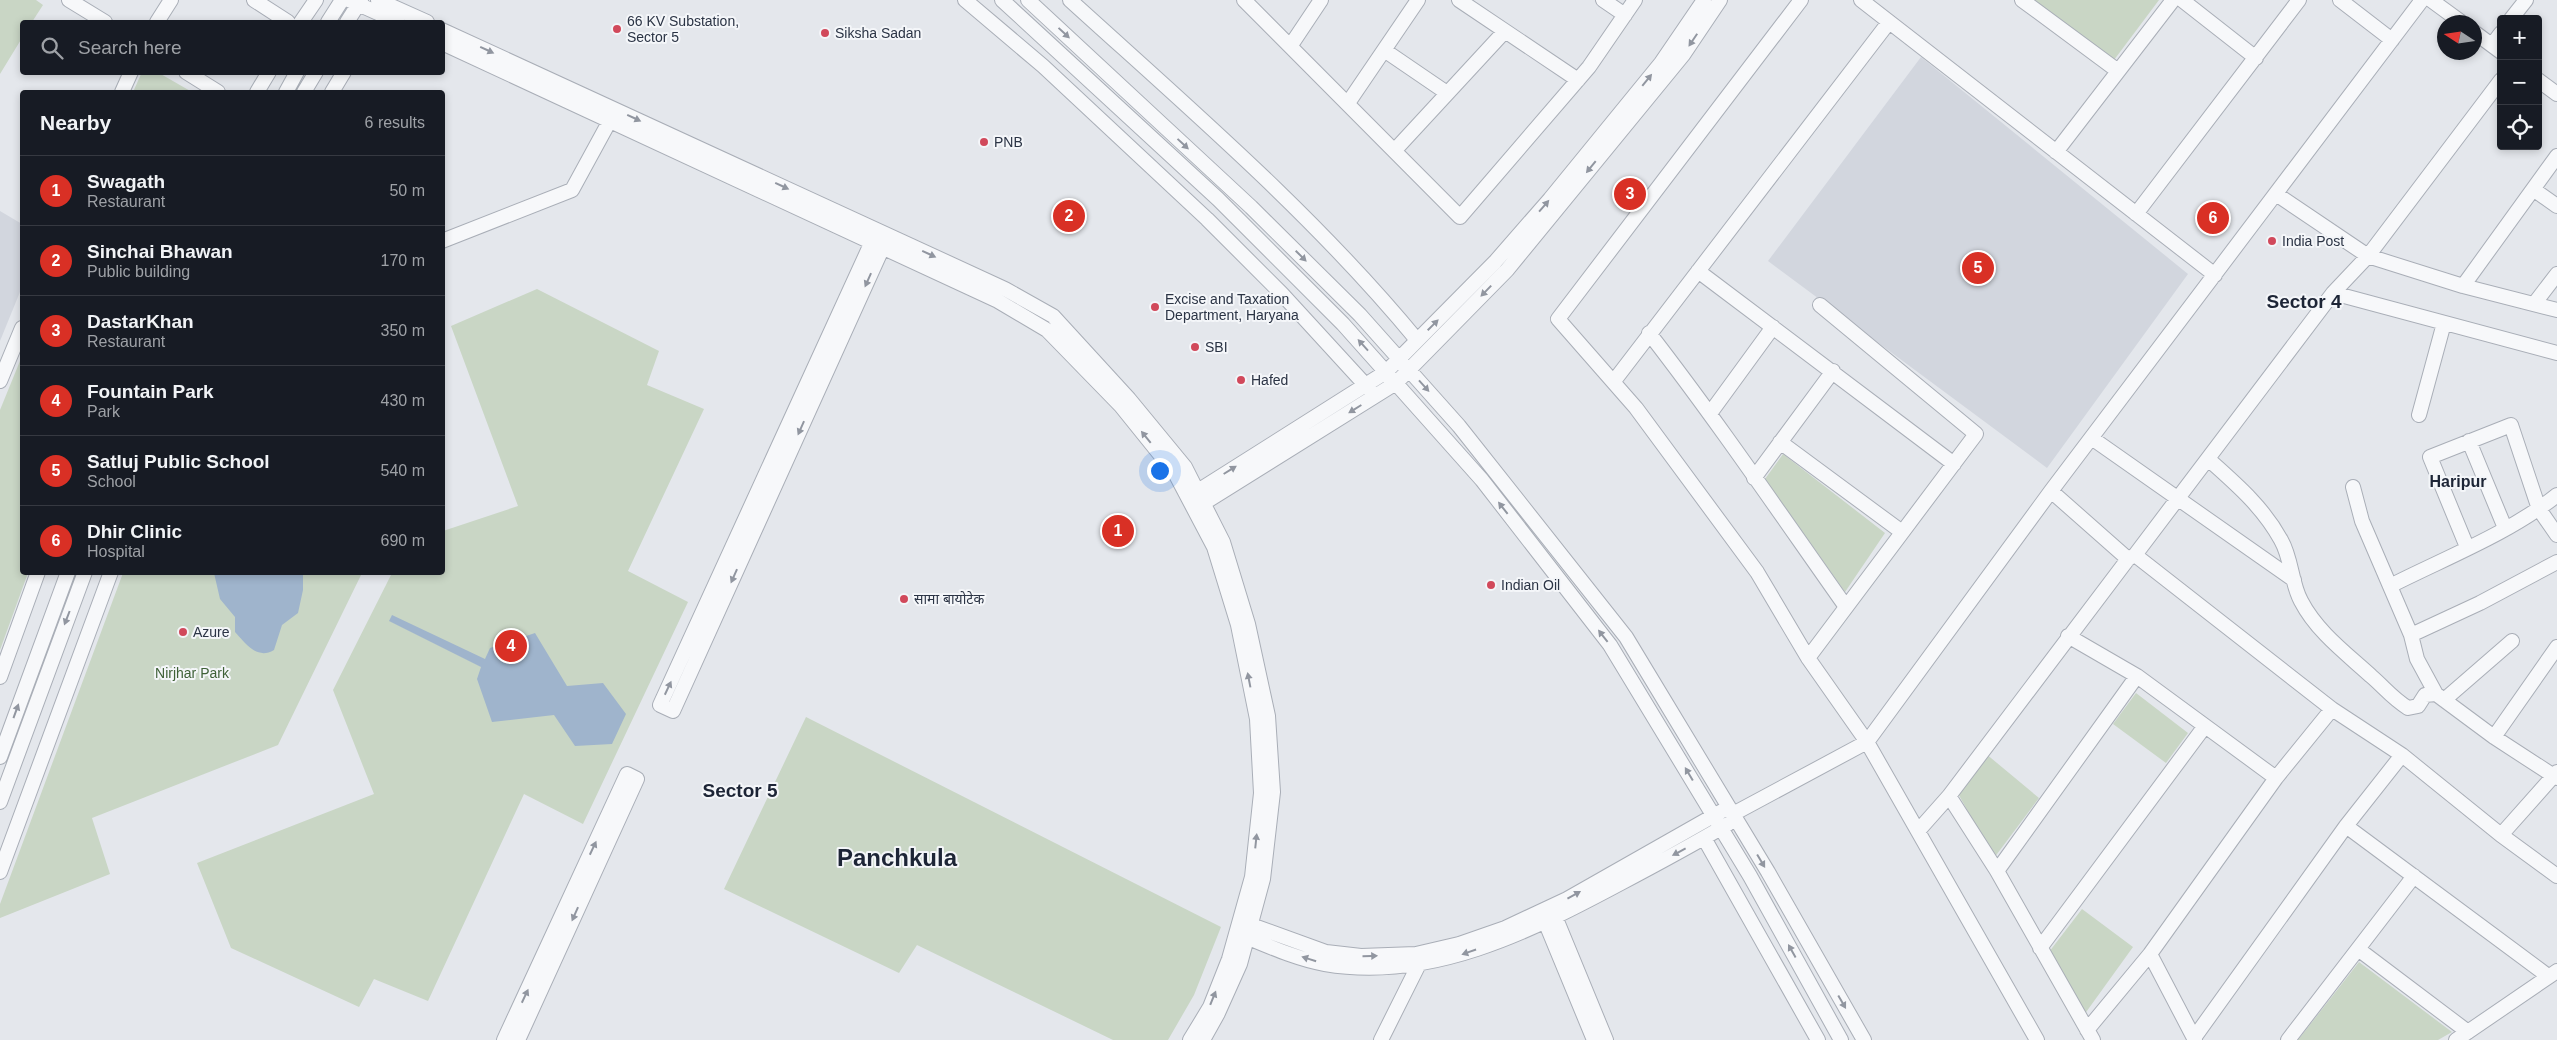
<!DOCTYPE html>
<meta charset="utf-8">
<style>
body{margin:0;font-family:Arial,"Noto Sans Devanagari",sans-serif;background:#20242c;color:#f1f3f6}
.controls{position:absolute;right:15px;top:15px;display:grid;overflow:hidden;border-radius:5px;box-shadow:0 2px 8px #0003}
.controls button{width:45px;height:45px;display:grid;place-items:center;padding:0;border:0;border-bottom:1px solid #363941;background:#171b24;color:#f1f3f6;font:25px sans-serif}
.compass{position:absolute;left:2437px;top:15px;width:45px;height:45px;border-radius:50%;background:#171b24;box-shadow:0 2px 8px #0003;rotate:282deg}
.you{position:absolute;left:1159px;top:470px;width:18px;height:18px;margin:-12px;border:4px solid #fff;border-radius:50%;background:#1a73e8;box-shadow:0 0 0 8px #1a73e833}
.badge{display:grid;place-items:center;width:32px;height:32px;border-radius:50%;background:#d93025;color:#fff;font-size:16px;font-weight:700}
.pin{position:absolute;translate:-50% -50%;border:2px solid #fff;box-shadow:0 1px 5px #0006}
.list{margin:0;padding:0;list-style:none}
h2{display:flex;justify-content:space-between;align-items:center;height:65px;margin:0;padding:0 20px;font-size:21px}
h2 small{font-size:16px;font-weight:400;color:#9ea1a6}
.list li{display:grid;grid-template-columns:32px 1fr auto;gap:15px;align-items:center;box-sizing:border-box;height:70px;padding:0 20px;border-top:1px solid #363941}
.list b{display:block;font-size:19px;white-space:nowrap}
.list p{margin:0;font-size:16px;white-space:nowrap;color:#9ea1a6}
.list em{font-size:16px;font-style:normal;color:#9ea1a6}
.icon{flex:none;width:28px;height:28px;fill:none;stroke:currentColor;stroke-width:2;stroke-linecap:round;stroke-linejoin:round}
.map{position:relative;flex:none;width:2557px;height:1040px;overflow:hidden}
.search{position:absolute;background:#171b24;box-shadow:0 2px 8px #0003;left:20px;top:20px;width:425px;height:55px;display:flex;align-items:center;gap:12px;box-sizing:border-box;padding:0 18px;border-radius:5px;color:#9ea1a6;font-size:19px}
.panel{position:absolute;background:#171b24;box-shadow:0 2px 8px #0003;left:20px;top:90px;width:425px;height:485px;border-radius:5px}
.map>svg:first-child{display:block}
.built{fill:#d2d6de}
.green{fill:#c9d6c5}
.water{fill:#9fb4cc}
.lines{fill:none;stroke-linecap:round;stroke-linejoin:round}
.minor-casing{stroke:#a9aeb7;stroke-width:16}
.minor{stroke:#f7f8fa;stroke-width:14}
.oneway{fill:#9196a0}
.poi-dot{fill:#d1495b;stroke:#f4f6f9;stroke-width:2}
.labels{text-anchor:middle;stroke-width:4;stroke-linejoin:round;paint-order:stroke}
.poi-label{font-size:14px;fill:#2b3445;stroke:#f4f6f9;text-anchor:start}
.park-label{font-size:14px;fill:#3f6138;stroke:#f4f6f9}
.quarter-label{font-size:16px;font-weight:bold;fill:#1d2536;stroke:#f4f6f9}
.district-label{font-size:19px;font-weight:bold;fill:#1d2536;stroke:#f4f6f9}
.town-label{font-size:24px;font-weight:bold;fill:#1d2536;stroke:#f4f6f9}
</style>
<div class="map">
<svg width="2557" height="1040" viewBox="0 0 2557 1040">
<rect width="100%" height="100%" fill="#e4e7ec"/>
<path class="built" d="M1921,57l267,217 -141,194 -279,-207z
M0,211l22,13v63l-22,54z"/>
<path class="green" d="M0,0h36l7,5 -11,17h-10v16l-22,36z
M2034,0h125l-45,60z
M142,72l17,1 33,19h-59z
M537,289l122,62 -12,34 57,24 -76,162 60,31 -105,222 -59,-30 -96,207 -54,-22 -15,28 -128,-59 -34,-85 177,-69 -41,-104 59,-117 50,-1 1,-41 75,-25 -67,-180z
M22,356v216l6,1 -28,77v-240z
M1783,454l102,79 -40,59 -80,-113z
M123,573h239l-84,172 -186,73 18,56 -110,44v-14z
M2136,693l52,40 -22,30 -53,-39z
M806,717l415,210 -27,68 -26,45h-55l-196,-95 -18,28 -175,-84z
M1985,753l54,45 -45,60 -38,-68z
M2082,909l51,38 -49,68 -35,-63z
M2359,962l93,70 -14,8h-140z"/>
<path class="water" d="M214,573h89v17l-5,23 -16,12 -8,25c-17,10 -28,-6 -39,-18v-15l-15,-18z
M392,615l93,44 5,-11 45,-15 32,53 36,-3 23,31 -14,30 -37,2 -21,-31 -62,7 -15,-43 4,-12 -92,-46z"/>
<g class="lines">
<g class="minor-casing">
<path id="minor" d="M69,0l36,22
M254,0l34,22
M349,0l49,22
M378,0l49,22
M965,0l78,66 164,153 75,75 88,96
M1002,0l216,199 125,125 139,156 128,165 140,231 91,164
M1028,0l223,207 109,108 99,111 167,211 142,235 96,168
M1070,0c120,109 244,215 347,340
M1244,0l216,217 129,-150 46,-67
M1459,0l119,80
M1603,0l22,15
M1801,0l-243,319 78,89 121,164 51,86 59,84 170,298
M1861,0l354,275
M2022,0l96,71
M2182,0l74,58
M2340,0l52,40
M2431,0l30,22
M2511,19l15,-19
M157,22l14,-22
M301,22l15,-22
M328,22l14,-22
M347,22l14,-22
M442,30l563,259 48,27 76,83 56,68 38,75 25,82 20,92 5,76 -10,87 -23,85 -22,49 -15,27
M2474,32l27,20
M442,43l556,258 49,29 74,76 54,67 39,74 24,78 19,94 4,74 -9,84 -23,82 -19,48 -20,33
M1291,45l30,-45
M2492,45l9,-12
M1384,50l63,43
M186,72l32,20
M2538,80l19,14
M122,92l9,-20
M257,92l12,-20
M286,92l11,-20
M304,92l12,-20
M332,92l12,-20
M1348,103l70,-103
M1395,150l110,-119
M2056,152l117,-152
M2533,189l24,17
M2276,194l92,62 95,30 94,24
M2136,214l163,-214
M875,235l-215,470 13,6 214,-473
M442,241l130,-51 42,-77
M1698,271l256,193
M2463,286l94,-130
M2333,293l224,60
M2534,304l23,-30
M1649,333c69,89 132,182 197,274
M0,381l22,-53
M1614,381l275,-359
M1711,412l62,-85
M2419,415l25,-92
M2093,439l201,141
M2469,441l36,87
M1780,442l122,90
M2208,459c28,25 55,48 73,81 11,19 10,43 20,61 16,31 46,53 70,75 14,12 21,22 37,32l10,-2 7,-11 11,-1 58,43 63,41
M1754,478l79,-107
M2353,487l9,34 49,114 6,24 19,35
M2051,491l77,68 7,-4 197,154 70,46 99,80 56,41
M1190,496l196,-124 109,-110 55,-63 111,-136 43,-63
M1196,508l200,-125 111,-113 176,-215 37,-55
M2467,547l-37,-90 81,-32 28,84 18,26
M2135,555l198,-262 35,-37 133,-176
M2390,586c55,-28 120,-53 167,-91
M2411,635l69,-32 77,-41
M2068,636l69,40 139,102
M1808,658l168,-224 -156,-129
M0,677l38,-105
M2444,700l68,-59
M2494,737l63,-90
M0,757l68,-185
M1949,796l48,75 96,169
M0,802l85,-230
M1733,814l134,-72 184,-251 371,-491
M2346,826l202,150
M1918,831l31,-35 179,-237
M2501,835l56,-63
M1704,838l114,202
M1997,871l140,-195
M0,872l111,-300
M1552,909l54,131
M1542,914l52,126
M1243,922l83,30 35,4 55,-2 43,-10 46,-16 62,-29 155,-88
M1239,934c27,11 57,25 86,30 105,18 204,-32 294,-80 36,-19 73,-39 109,-60
M2040,948l165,-222
M2358,949l110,83
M2150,954l45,86
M2087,1030l63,-76 126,-176 56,-69
M2194,1038l152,-212 56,-71
M504,1040l123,-266 10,5 -119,261
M1381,1040l41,-82
M2288,1040l126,-164
M2456,1040l101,-69"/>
</g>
<use href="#minor" class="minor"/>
</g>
<defs><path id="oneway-solid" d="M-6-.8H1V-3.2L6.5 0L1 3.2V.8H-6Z" transform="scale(1.25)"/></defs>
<g class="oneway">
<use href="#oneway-solid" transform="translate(1064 33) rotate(43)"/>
<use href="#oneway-solid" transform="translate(1693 40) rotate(124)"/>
<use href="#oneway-solid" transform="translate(487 50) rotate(25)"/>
<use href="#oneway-solid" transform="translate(1647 80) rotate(-51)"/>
<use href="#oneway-solid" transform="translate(634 118) rotate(25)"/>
<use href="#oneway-solid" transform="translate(1183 144) rotate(43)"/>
<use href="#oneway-solid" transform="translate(1591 167) rotate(129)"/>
<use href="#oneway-solid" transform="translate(782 186) rotate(25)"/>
<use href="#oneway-solid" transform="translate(1544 206) rotate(-49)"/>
<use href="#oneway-solid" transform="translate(929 254) rotate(25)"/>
<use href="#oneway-solid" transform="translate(1301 256) rotate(45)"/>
<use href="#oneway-solid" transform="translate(868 280) rotate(114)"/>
<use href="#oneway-solid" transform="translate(1486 291) rotate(134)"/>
<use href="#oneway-solid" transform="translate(1433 325) rotate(-45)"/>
<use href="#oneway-solid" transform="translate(1363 345) rotate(-132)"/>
<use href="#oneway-solid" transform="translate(1424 386) rotate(48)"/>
<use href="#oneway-solid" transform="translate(1355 409) rotate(148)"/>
<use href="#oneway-solid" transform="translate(801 428) rotate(114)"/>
<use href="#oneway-solid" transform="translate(1146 437) rotate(-129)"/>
<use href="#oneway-solid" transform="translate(1230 470) rotate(-32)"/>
<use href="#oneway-solid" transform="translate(1503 508) rotate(-128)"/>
<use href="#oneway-solid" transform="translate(734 576) rotate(114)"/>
<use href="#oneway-solid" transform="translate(67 618) rotate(111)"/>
<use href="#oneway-solid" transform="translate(1603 636) rotate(-128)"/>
<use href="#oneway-solid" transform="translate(1249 680) rotate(-101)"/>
<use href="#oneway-solid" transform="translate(668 688) rotate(-65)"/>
<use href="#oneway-solid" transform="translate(16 711) rotate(-70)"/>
<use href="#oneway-solid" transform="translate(1689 774) rotate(-121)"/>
<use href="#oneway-solid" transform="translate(1256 841) rotate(-84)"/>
<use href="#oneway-solid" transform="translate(593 848) rotate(-65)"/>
<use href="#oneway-solid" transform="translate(1679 852) rotate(152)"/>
<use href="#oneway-solid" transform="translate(1761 861) rotate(59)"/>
<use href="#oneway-solid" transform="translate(1574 895) rotate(-29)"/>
<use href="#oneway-solid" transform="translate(575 914) rotate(114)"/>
<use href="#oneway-solid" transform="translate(1792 951) rotate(-119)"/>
<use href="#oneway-solid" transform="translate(1469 952) rotate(161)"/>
<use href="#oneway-solid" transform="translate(1370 956) rotate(-2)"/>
<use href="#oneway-solid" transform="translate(1309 959) rotate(-162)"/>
<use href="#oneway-solid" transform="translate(525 996) rotate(-65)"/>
<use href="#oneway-solid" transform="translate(1213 998) rotate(-68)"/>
<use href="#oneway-solid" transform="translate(1842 1002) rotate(60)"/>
</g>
<g class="poi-dot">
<circle cx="617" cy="29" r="5"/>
<circle cx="825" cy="33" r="5"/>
<circle cx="984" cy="142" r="5"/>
<circle cx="2272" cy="241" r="5"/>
<circle cx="1155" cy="307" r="5"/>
<circle cx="1195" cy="347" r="5"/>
<circle cx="1241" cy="380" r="5"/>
<circle cx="1491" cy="585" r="5"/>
<circle cx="904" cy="599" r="5"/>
<circle cx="183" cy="632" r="5"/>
</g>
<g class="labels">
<g class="poi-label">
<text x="627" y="26">66 KV Substation,<tspan x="627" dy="16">Sector 5</tspan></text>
<text x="835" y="38">Siksha Sadan</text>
<text x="994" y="147">PNB</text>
<text x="2282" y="246">India Post</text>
<text x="1165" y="304">Excise and Taxation<tspan x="1165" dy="16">Department, Haryana</tspan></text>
<text x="1205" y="352">SBI</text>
<text x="1251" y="385">Hafed</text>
<text x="1501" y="590">Indian Oil</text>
<text x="914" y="604">सामा बायोटेक</text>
<text x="193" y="637">Azure</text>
</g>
<g class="park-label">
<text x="192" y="678">Nirjhar Park</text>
</g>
<g class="quarter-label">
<text x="2458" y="487">Haripur</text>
</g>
<g class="district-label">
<text x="2304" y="308">Sector 4</text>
<text x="740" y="797">Sector 5</text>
</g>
<g class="town-label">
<text x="897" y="866">Panchkula</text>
</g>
</g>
</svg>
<div class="controls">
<button>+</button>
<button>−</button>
<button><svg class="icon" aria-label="locate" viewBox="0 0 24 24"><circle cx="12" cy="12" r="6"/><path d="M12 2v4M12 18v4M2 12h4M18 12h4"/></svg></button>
</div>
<svg class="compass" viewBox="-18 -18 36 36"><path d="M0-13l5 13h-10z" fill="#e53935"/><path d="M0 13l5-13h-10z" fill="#9ea1a6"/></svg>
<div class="you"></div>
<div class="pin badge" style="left:1118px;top:531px">1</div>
<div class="pin badge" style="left:1069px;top:216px">2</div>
<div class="pin badge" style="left:1630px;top:194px">3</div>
<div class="pin badge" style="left:511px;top:646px">4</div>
<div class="pin badge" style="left:1978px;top:268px">5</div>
<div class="pin badge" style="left:2213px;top:218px">6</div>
<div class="search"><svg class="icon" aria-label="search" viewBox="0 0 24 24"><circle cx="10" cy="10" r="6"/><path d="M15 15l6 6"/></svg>Search here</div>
<section class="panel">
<h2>Nearby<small>6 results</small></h2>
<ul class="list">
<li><span class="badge">1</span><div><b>Swagath</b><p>Restaurant</p></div><em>50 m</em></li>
<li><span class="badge">2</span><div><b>Sinchai Bhawan</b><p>Public building</p></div><em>170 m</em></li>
<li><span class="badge">3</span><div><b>DastarKhan</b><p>Restaurant</p></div><em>350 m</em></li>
<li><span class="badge">4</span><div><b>Fountain Park</b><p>Park</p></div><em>430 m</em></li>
<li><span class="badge">5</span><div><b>Satluj Public School</b><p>School</p></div><em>540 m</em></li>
<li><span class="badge">6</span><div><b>Dhir Clinic</b><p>Hospital</p></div><em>690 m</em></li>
</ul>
</section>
</div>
